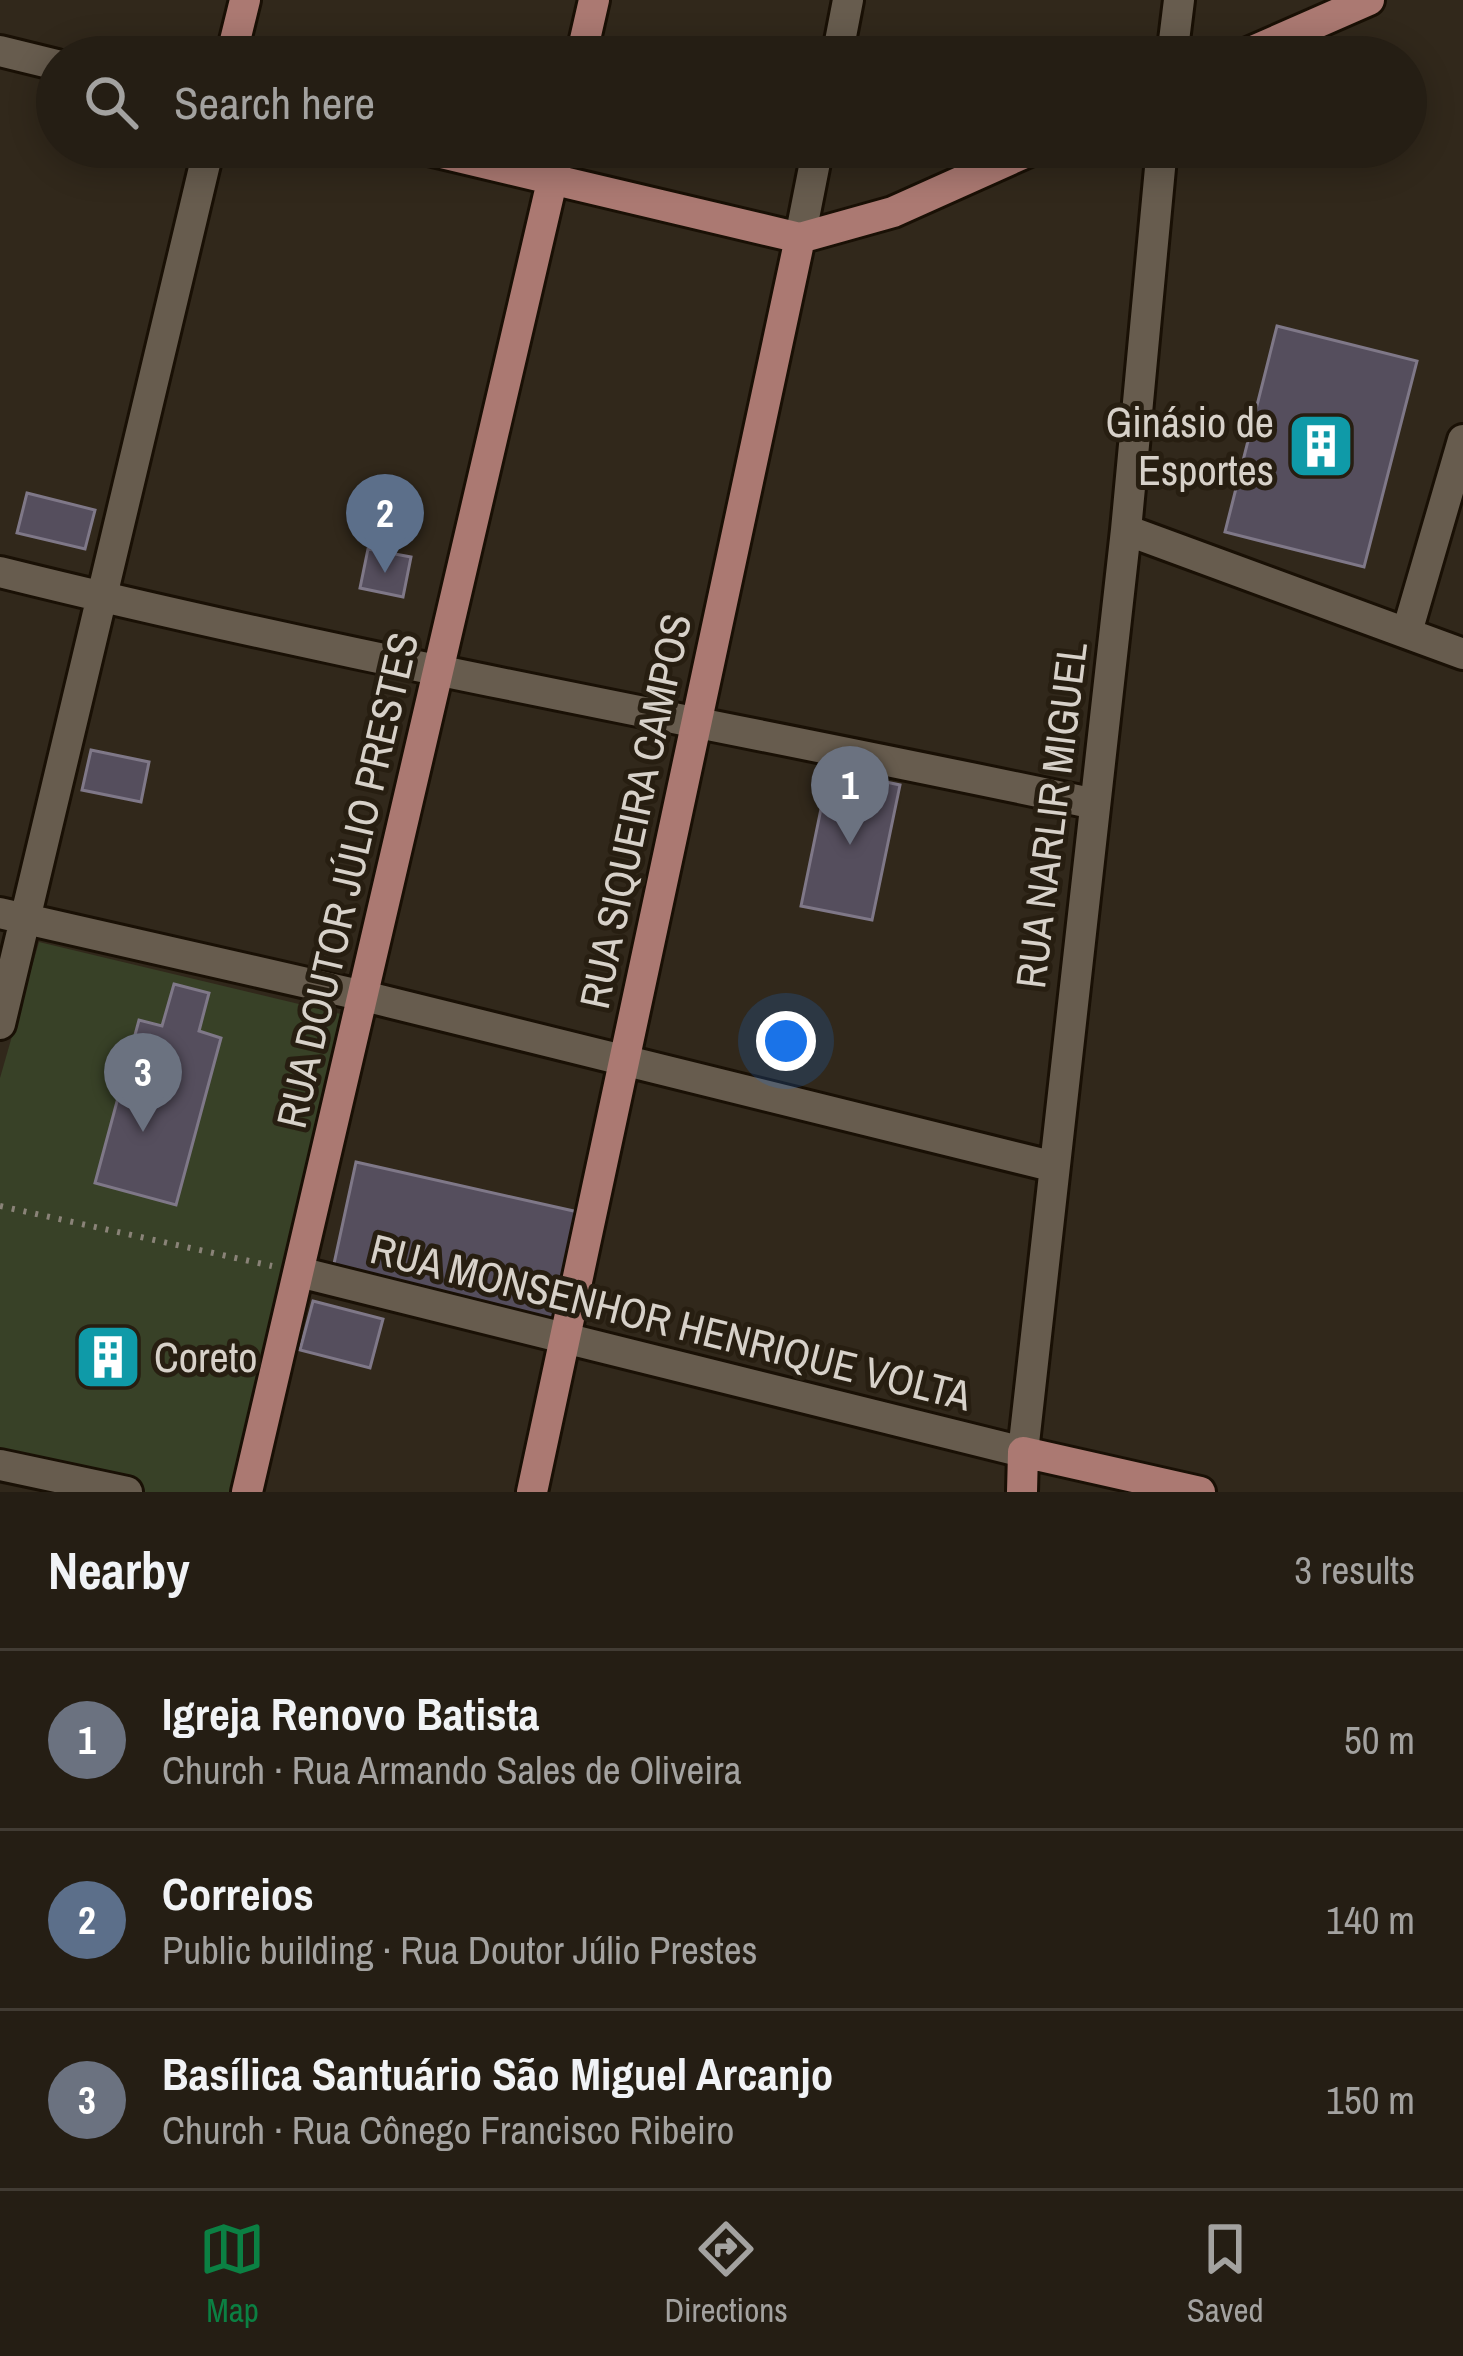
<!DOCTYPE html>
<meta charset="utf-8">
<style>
body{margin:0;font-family:"Archivo Narrow",sans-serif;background:#312b22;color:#f1f3f6}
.you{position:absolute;left:786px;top:1041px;width:42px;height:42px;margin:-30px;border:9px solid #fff;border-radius:50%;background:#1a73e8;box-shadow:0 0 0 18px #1a73e833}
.badge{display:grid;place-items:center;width:78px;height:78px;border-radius:50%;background:#0b8043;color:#fff;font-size:39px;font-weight:700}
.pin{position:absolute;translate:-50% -99px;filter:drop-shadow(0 3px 6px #0008)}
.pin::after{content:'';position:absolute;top:63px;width:42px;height:36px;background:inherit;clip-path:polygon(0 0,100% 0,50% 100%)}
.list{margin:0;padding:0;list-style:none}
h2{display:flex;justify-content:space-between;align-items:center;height:156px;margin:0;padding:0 48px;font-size:51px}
h2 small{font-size:39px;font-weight:400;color:#a3a2a0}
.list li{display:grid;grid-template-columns:78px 1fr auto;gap:36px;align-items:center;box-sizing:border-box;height:180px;padding:0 48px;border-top:3px solid #423c34}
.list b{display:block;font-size:45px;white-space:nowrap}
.list p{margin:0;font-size:39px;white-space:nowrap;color:#a3a2a0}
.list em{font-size:39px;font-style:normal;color:#a3a2a0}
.icon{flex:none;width:66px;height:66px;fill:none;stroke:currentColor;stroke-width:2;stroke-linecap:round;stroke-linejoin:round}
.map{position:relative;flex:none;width:1463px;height:1492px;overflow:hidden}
.search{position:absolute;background:#251e14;box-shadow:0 6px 30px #0003;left:36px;right:36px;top:36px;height:132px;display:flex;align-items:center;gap:30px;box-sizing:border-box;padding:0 42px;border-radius:66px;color:#a3a2a0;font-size:45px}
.sheet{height:696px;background:#251e14}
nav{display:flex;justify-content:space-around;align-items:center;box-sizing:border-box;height:168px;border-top:3px solid #423c34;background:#251e14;font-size:33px;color:#a3a2a0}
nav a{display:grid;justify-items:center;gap:6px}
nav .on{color:#0b8043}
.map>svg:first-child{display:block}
.green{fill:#384127}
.building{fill:#554e5d;stroke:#7f7888;stroke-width:3}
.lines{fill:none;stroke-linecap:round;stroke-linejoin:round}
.minor-casing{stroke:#191005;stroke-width:36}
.major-casing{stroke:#191005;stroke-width:36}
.path{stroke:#8a8378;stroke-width:6;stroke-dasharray:3 9;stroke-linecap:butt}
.minor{stroke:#675c4e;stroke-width:30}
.major{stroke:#ab7972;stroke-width:30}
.labels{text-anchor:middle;stroke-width:10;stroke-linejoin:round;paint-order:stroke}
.poi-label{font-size:42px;fill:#d7d1c9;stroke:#271e11;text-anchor:end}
.street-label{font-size:42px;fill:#d7d1c9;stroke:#271e11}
</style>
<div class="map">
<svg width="1463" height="1492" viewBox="0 0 1463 1492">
<rect width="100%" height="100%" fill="#31281b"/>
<path class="green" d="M39,942l310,74 -107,476h-101l-141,-28v-386z"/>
<path class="building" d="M1277,326l140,35 -53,206 -139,-35z
M27,493l68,17 -10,39 -68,-16z
M368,549l43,8 -8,40 -43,-9z
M91,750l58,12 -8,40 -59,-12z
M829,770l71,15 -28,135 -71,-14z
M174,984l35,9 -10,38 22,7 -45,167 -81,-22 44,-163 23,6z
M356,1162l222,50 -25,110 -221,-49z
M313,1301l70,18 -13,49 -70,-18z
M95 1356a13 13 0 1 1 26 0a13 13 0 1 1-26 0Z"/>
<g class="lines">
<g class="minor-casing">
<path id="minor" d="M0,51l57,14
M837,57l11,-57
M1172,57l7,-57
M800,238l18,-91
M1126,530l337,124
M0,572c362,90 730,154 1095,232
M1407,632l56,-192
M0,913l364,83 687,170
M0,1024l209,-877
M299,1272l724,180 103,-922 36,-383
M0,1465l127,27"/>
</g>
<g class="major-casing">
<path id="major" d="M231,57l14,-57
M581,57l13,-57
M1239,57l130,-57
M416,147l384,91 93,-26 145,-65
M247,1492l313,-1345
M532,1492l268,-1254
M1022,1492l1,-40 177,40"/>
</g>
<path class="path" d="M0,1206l272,60"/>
<use href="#minor" class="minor"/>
<use href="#major" class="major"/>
</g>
<defs>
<g id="building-square" transform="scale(3.45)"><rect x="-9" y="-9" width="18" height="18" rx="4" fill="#0f9aa8" stroke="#271e11"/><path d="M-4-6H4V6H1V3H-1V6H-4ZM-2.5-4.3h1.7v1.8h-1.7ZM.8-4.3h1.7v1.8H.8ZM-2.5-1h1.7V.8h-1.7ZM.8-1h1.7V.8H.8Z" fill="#fff"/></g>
</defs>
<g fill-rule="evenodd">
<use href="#building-square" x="1321" y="446"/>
<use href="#building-square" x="108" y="1357"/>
</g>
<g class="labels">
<g class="poi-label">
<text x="1274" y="437">Ginásio de<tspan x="1274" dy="48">Esportes</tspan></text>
<text x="154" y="1372" text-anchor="start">Coreto</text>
</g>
<g class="street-label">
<text transform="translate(635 811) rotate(-78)" y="15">RUA SIQUEIRA CAMPOS</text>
<text transform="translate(1051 815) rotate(-83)" y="15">RUA NARLIR MIGUEL</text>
<text transform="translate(347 880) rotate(-77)" y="15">RUA DOUTOR JÚLIO PRESTES</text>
<text transform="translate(671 1322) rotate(14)" y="15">RUA MONSENHOR HENRIQUE VOLTA</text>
</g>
</g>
</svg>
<div class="you"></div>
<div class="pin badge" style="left:850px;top:845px;background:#6b7280">1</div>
<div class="pin badge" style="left:385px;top:573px;background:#5c6f8a">2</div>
<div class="pin badge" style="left:143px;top:1132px;background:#6b7280">3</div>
<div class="search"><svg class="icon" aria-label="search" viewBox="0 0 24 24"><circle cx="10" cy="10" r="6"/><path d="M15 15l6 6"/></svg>Search here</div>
</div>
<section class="sheet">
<h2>Nearby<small>3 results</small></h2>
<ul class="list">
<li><span class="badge" style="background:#6b7280">1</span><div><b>Igreja Renovo Batista</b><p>Church · Rua Armando Sales de Oliveira</p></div><em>50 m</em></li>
<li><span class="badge" style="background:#5c6f8a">2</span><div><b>Correios</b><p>Public building · Rua Doutor Júlio Prestes</p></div><em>140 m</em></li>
<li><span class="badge" style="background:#6b7280">3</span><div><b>Basílica Santuário São Miguel Arcanjo</b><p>Church · Rua Cônego Francisco Ribeiro</p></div><em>150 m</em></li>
</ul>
</section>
<nav>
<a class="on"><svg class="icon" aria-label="map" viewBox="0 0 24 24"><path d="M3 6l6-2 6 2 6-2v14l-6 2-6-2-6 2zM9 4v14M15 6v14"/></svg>Map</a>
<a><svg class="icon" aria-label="directions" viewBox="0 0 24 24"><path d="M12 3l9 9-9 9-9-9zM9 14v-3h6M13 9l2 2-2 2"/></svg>Directions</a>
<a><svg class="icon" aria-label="saved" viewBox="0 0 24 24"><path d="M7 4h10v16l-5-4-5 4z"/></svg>Saved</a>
</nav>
